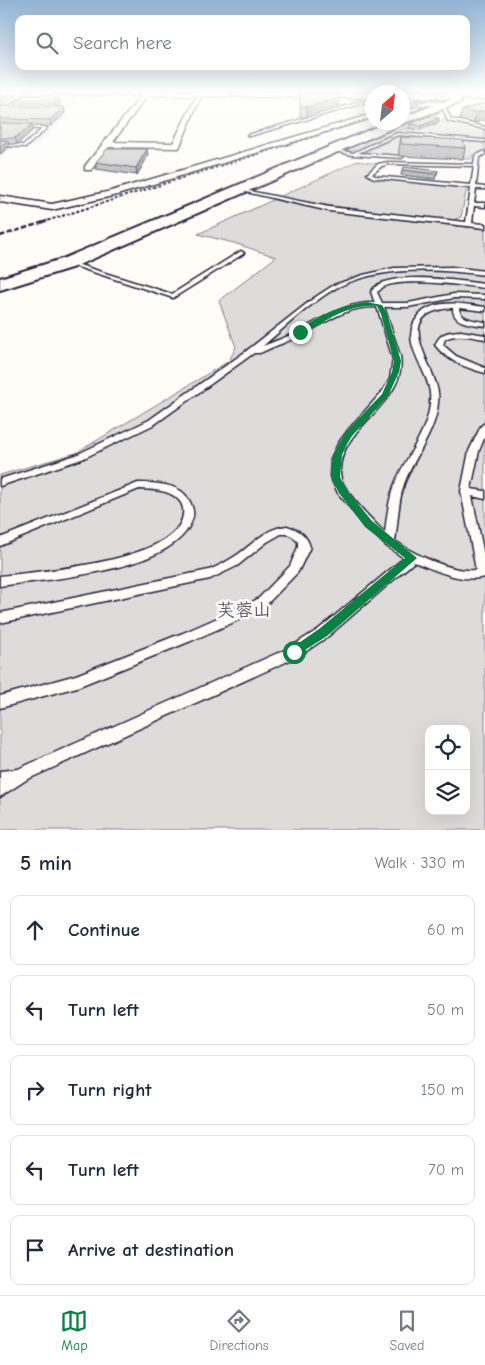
<!DOCTYPE html>
<meta charset="utf-8">
<style>
body{margin:0;font-family:"Comic Neue","LXGW WenKai TC",sans-serif;background:#f6f6f7;color:#1f2937}
.controls{position:absolute;right:15px;bottom:15px;display:grid;overflow:hidden;border-radius:10px;box-shadow:0 5px 20px #0002}
.controls button{width:45px;height:45px;display:grid;place-items:center;padding:0;border:0;border-bottom:1px solid #e0e1e3;background:#fff;color:#1f2937;font:25px sans-serif}
.compass{position:absolute;left:365px;top:85px;width:45px;height:45px;border-radius:50%;background:#fff;box-shadow:0 5px 20px #0002;rotate:28deg}
.stop{position:absolute;width:15px;height:15px;margin:-11px;border:4px solid #0b8043;border-radius:50%;background:#fff}
.stop.end{background:#0b8043;border-color:#fff;box-shadow:0 1px 5px #0008}
.list{margin:0;padding:0;list-style:none}
h2{display:flex;justify-content:space-between;align-items:center;height:65px;margin:0;padding:0 20px;font-size:21px}
h2 small{font-size:16px;font-weight:400;color:#747a83}
.list li{display:grid;grid-template-columns:32px 1fr auto;gap:15px;align-items:center;box-sizing:border-box;height:70px;margin:0 10px 10px;padding:0 10px;border:1px solid #e0e1e3;border-radius:10px}
.list b{display:block;font-size:19px;white-space:nowrap}
.list em{font-size:16px;font-style:normal;color:#747a83}
.icon{flex:none;width:28px;height:28px;fill:none;stroke:currentColor;stroke-width:2;stroke-linecap:round;stroke-linejoin:round}
.map{position:relative;flex:none;width:485px;height:830px;overflow:hidden}
.search{position:absolute;background:#fff;box-shadow:0 5px 20px #0002;left:15px;right:15px;top:15px;height:55px;display:flex;align-items:center;gap:12px;box-sizing:border-box;padding:0 18px;border-radius:10px;color:#747a83;font-size:19px}
.sheet{height:465px;background:#fff}
nav{display:flex;justify-content:space-around;align-items:center;box-sizing:border-box;height:70px;border-top:1px solid #e0e1e3;background:#fff;font-size:14px;color:#747a83}
nav a{display:grid;justify-items:center;gap:2px}
nav .on{color:#0b8043}
.map>svg:first-child{display:block}
.built{fill:#ecece9}
.green{fill:#dddcdb;stroke:#807f8b;fill-rule:evenodd}
.lines{fill:none;stroke-linecap:round;stroke-linejoin:round}
.service-casing{stroke:#22223b;stroke-width:3}
.minor-casing{stroke:#22223b;stroke-width:3}
.secondary-casing{stroke:#22223b;stroke-width:4}
.trunk-casing{stroke:#22223b;stroke-width:3}
.service{fill:#fdfcf7;fill-rule:evenodd}
.minor{fill:#fdfcf7;fill-rule:evenodd}
.secondary{fill:#fdfcf7;fill-rule:evenodd}
.trunk{fill:#fdfcf7;fill-rule:evenodd}
.rail-far1{stroke:#22223b;stroke-width:2;stroke-dasharray:3 2;stroke-linecap:butt}
.rail{stroke:#22223b;stroke-width:2.5;stroke-dasharray:5.5 2.5;stroke-linecap:butt}
.wall{fill:#aaaaac;stroke:#22223b}
.shaded-wall{fill:#8b8b8c;stroke:#22223b}
.building{fill:#c6c6c8;stroke:#22223b}
.route{fill:#0b8043}
.labels{text-anchor:middle;stroke-width:5;stroke-linejoin:round;paint-order:stroke}
.near-park-label{font-size:18px;fill:#5a5a6b;stroke:#fdfcf7}
</style>
<div class="map">
<svg width="485" height="830" viewBox="0 0 485 830">
<rect width="100%" height="100%" fill="#fdfcf7"/>
<filter id="ink" filterUnits="userSpaceOnUse"><feTurbulence type="fractalNoise" baseFrequency=".02" numOctaves="2"/><feDisplacementMap in="SourceGraphic" scale="10" xChannelSelector="R" yChannelSelector="G"/><feConvolveMatrix kernelMatrix="1 2 1 2 8 2 1 2 1" color-interpolation-filters="sRGB"/></filter>
<g filter="url(#ink)">
<path class="built" d="M0,98h76l-8,18 -34,31h-19l-15,10z"/>
<path class="green" d="M436,109l4,1 1,3 -89,38 -13,-1z
M444,120l41,9v11l-66,-5 -13,-5 3,-2 11,2z
M399,136l86,7v8l-12,3 -2,5h-8l-2,-7 -62,-4v8l-36,-3z
M357,161l22,3 -13,10 5,4 96,10 -6,29 -8,3c-59,-6 -116,-12 -174,-23z
M273,200l54,11 158,18v601h-485v-355l76,-22 153,-92 7,-14 -17,-46 57,-44 -42,-14 -36,-9zM429,729h37v82h-37z"/>
<g class="lines">
<g class="service-casing">
<path id="service" d="M337,90l87,1 -2,1z
M4,94l3,1 -7,5v-3z
M20,94l3,1 -23,15v-3z
M360,102h12v2h-11l-111,32 -3,-1z
M434,106l11,1 6,12 34,8v2l-37,-8 -5,-12 -9,-1z
M0,126l45,1 2,1 -21,19 -26,-1v-2l24,1 18,-16 -42,-1z
M397,133l88,7v2l-87,-7 -40,18 46,3 -2,2 -50,-3 -21,-5 2,-1 20,4z
M485,151v3l-6,4 -3,28 9,1v2h-9l-2,14h11v4l-11,-1 -2,17 13,1v4l-156,-17 -92,-21 2,-1 90,18 137,15 5,-34 -97,-10 -7,-4 11,-10 10,-2 86,2 1,-8zM388,164l86,2 -3,19 -96,-9 -3,-2 10,-8z
M241,251l3,2 -1,1 -70,44 -108,-35 5,-1 102,32z
M452,267l33,4v4c-47,-6 -104,-9 -147,12 -24,13 -54,41 -75,59 12,-5 24,-9 36,-15 25,-13 46,-29 76,-28l-4,-11c2,-3 5,-6 8,-8 25,-12 79,-3 106,0v4c-23,-3 -82,-11 -102,-1 -2,2 -4,4 -6,5l5,11h26l46,-9 31,1v4l-31,-1 -46,9h-24l16,49c8,46 -57,68 -60,112 0,4 0,7 1,11 5,16 32,42 44,54 2,-18 4,-36 11,-52 12,-28 37,-56 34,-88 -2,-24 -31,-51 -13,-75 14,-21 47,-14 68,-11v4l-26,-3c1,12 16,12 26,14v4c-12,-2 -33,-2 -32,-18h-2c-56,5 -24,46 -15,76 2,6 3,12 2,19 -2,29 -24,54 -34,81 -6,18 -6,38 -9,57 18,13 58,32 81,29l-15,-79 8,-40 12,-25 4,-3v13l-6,15 -8,38 14,2v8l-13,-3 13,64v17c-25,6 -47,-6 -71,-15l-87,75 -28,19 -273,124 -26,17v-26l18,-2 271,-121 30,-19 85,-71 -19,-13 -22,-22 -25,-30 -8,-17 1,-17 7,-15 11,-15 33,-37 8,-13 3,-20 -14,-46 -2,-6c-31,-1 -48,14 -73,27 -14,7 -30,12 -44,19h-6l-99,71 -73,35 -82,27v-7l76,-24 73,-35 96,-68 69,-54 20,-13 29,-10 31,-7z
M461,331l24,4v4c-14,-2 -27,-6 -40,0l-2,6 13,11 29,12v5c-18,-5 -38,-12 -50,-28 6,-13 13,-13 26,-14z
M138,483c17,0 42,0 51,17 5,9 6,16 1,25 -23,47 -143,54 -190,61v-10c41,-5 158,-13 180,-52 3,-6 5,-14 1,-21 -9,-14 -28,-13 -42,-14l-139,57v-8z
M287,526c12,4 20,9 23,21l-12,25 -31,32 -12,9 -64,28 -114,46 -77,21v-12l76,-21 107,-42 64,-28 12,-7 31,-32 8,-19v-5l-6,-6 -5,-2h-6l-14,8 -30,24 -27,13 -210,44v-10l209,-43c10,-4 19,-9 28,-15 17,-12 29,-27 50,-29z"/>
</g>
<g class="minor-casing">
<path id="minor" d="M385,90h6l-1,2h-6z
M142,95l5,1 -34,46 60,1 23,-46 5,-1 -22,52 -70,-1 -18,23h-6v-4z
M419,101l24,1 3,2 -3,2 -24,-1 -17,4v-4z
M372,114v4l-255,77 -65,15 -52,-8v-6l52,8 59,-13z"/>
</g>
<g class="secondary-casing">
<path id="secondary" d="M454,93l7,5v4l-59,22 -328,143 -74,23v-12l62,-19 326,-137h14v-5l50,-18 -3,-3z"/>
</g>
<g class="trunk-casing">
<path id="trunk" d="M0,90l374,2h-2v6l-372,-4z
M400,92h2l83,1v6l-83,-1v-6z"/>
</g>
<use href="#service" class="service"/>
<use href="#minor" class="minor"/>
<use href="#secondary" class="secondary"/>
<use href="#trunk" class="trunk"/>
<path class="rail-far1" d="M402,108l55,-18
M43,222l329,-104"/>
<path class="rail" d="M0,236l47,-15"/>
</g>
<path class="wall" d="M300,94l40,4 -1,10 -32,9h-7z
M59,99l1,6 -3,2h7l1,6 -14,13h-19l1,4 -16,14h-9l1,3 -9,7v-48l15,1 -1,-4z
M485,103v17l-11,3 -14,-3 2,-10z
M439,122l-19,8 -11,-2 1,-4z
M401,137l64,11 -2,11 -64,-3v-8z
M147,149l1,7 -11,19 -41,-6v-7z
M402,170l36,1 -3,8 -34,-4z"/>
<path class="shaded-wall" d="M340,98l-1,10 -32,9v-10z
M59,99l1,6 -5,4 -1,-6z
M64,107l1,6 -14,13 -1,-6z
M485,110v10l-11,3 2,-10z
M439,118v4l-19,8 1,-4z
M32,124l1,6 -16,14 -2,-6z
M8,141l1,6 -9,7v-8z
M147,149l1,7 -11,19 -1,-7z"/>
<path class="building" d="M300,94h39l1,4 -33,9h-7z
M20,99h39l-5,4h-40z
M485,103v7l-9,3 -14,-3z
M0,106l64,1 -14,13 -50,-1z
M429,116l10,2 -18,8 -11,-2z
M0,123l32,1 -17,14h-15z
M401,137l62,3 2,8 -64,-4z
M0,140l8,1 -8,5z
M107,149h40l-11,19 -40,-6z
M404,167l34,4 -2,3 -34,-4z"/>
</g>
<linearGradient id="sky" x2="0" y2="1"><stop stop-color="#92b3d4"/><stop offset="0.44" stop-color="#fefefb"/><stop offset="1" stop-color="#fefefb" stop-opacity="0"/></linearGradient>
<rect width="485" height="206" fill="url(#sky)"/>
<path class="route" d="M366,302l16,3 5,9 14,47 -2,11 -11,24 -36,40 -5,8 -5,11 -2,22 6,12 26,32 45,37 -90,78 -33,21 -4,-1 -1,-4 1,-3 29,-20 86,-71 -40,-31 -26,-34 -8,-16 2,-22 6,-11 7,-12 36,-38 10,-22 2,-11 -13,-47 -4,-8c-29,-2 -50,14 -74,28l-6,-2c18,-16 45,-27 69,-30z"/>
<g class="labels">
<g class="near-park-label">
<text x="244" y="616">芙蓉山</text>
</g>
</g>
</svg>
<div class="controls">
<button><svg class="icon" aria-label="locate" viewBox="0 0 24 24"><circle cx="12" cy="12" r="6"/><path d="M12 2v4M12 18v4M2 12h4M18 12h4"/></svg></button>
<button><svg class="icon" aria-label="layers" viewBox="0 0 24 24"><path d="M12 4l9 5-9 5-9-5zM3 14l9 5 9-5"/></svg></button>
</div>
<svg class="compass" viewBox="-18 -18 36 36"><path d="M0-13l5 13h-10z" fill="#e53935"/><path d="M0 13l5-13h-10z" fill="#747a83"/></svg>
<div class="stop" style="left:294px;top:652px"></div>
<div class="stop end" style="left:300px;top:332px"></div>
<div class="search"><svg class="icon" aria-label="search" viewBox="0 0 24 24"><circle cx="10" cy="10" r="6"/><path d="M15 15l6 6"/></svg>Search here</div>
</div>
<section class="sheet">
<h2>5 min<small>Walk · 330 m</small></h2>
<ul class="list">
<li><svg class="icon" aria-label="ahead" viewBox="0 0 24 24"><path d="M12 20V5M6 11l6-6 6 6"/></svg><div><b>Continue</b></div><em>60 m</em></li>
<li><svg class="icon" aria-label="left" viewBox="0 0 24 24"><path d="M17 20v-9H6M10 6l-5 5 5 5"/></svg><div><b>Turn left</b></div><em>50 m</em></li>
<li><svg class="icon" aria-label="right" viewBox="0 0 24 24"><path d="M7 20v-9h11M14 6l5 5-5 5"/></svg><div><b>Turn right</b></div><em>150 m</em></li>
<li><svg class="icon" aria-label="left" viewBox="0 0 24 24"><path d="M17 20v-9H6M10 6l-5 5 5 5"/></svg><div><b>Turn left</b></div><em>70 m</em></li>
<li><svg class="icon" aria-label="arrive" viewBox="0 0 24 24"><path d="M6 21V4h12l-3 4 3 4H6"/></svg><div><b>Arrive at destination</b></div></li>
</ul>
</section>
<nav>
<a class="on"><svg class="icon" aria-label="map" viewBox="0 0 24 24"><path d="M3 6l6-2 6 2 6-2v14l-6 2-6-2-6 2zM9 4v14M15 6v14"/></svg>Map</a>
<a><svg class="icon" aria-label="directions" viewBox="0 0 24 24"><path d="M12 3l9 9-9 9-9-9zM9 14v-3h6M13 9l2 2-2 2"/></svg>Directions</a>
<a><svg class="icon" aria-label="saved" viewBox="0 0 24 24"><path d="M7 4h10v16l-5-4-5 4z"/></svg>Saved</a>
</nav>
